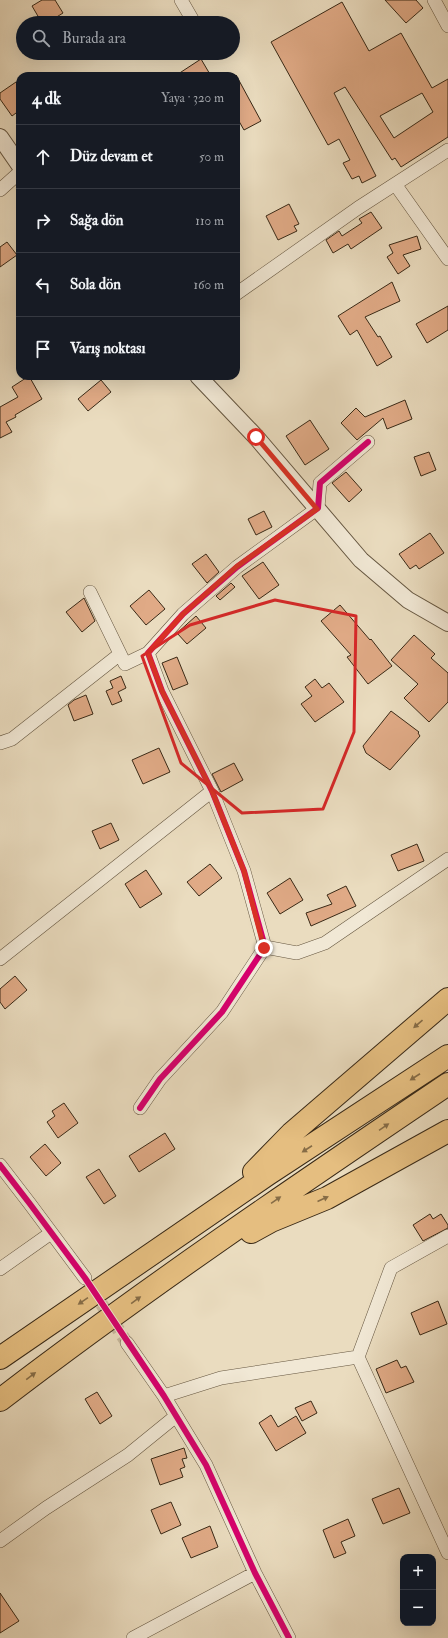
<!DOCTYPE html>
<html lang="tr">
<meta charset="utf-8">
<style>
body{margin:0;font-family:"IM FELL Double Pica",serif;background:#242831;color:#f1f3f6}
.controls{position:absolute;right:12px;bottom:12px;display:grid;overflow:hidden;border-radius:8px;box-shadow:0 4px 16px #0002}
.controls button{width:36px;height:36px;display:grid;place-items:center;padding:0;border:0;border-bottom:1px solid #363941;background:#171b24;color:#f1f3f6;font:20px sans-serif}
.stop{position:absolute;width:12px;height:12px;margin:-9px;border:3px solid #d93025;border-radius:50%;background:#fff}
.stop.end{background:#d93025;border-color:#fff;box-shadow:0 1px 4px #0008}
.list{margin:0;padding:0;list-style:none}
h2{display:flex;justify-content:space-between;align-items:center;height:52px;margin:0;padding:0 16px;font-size:17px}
h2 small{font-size:13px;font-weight:400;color:#9ea1a6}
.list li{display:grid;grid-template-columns:26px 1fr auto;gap:12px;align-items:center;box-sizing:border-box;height:64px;padding:0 16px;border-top:1px solid #363941}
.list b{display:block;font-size:15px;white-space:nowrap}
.list em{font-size:13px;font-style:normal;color:#9ea1a6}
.icon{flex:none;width:22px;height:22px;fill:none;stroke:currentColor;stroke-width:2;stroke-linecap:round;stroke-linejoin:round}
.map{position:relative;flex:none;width:448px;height:1638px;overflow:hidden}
.search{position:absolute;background:#171b24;box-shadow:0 4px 16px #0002;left:16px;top:16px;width:224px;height:44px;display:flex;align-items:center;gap:10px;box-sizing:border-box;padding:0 14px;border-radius:22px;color:#9ea1a6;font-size:15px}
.panel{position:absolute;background:#171b24;box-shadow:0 4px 16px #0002;left:16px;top:72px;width:224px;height:308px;border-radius:12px}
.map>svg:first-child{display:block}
.building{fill:#e0aa86;stroke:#392916;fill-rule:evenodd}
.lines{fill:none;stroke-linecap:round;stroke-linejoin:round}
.minor-tunnel{stroke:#c7b89d;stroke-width:13;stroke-dasharray:13 6;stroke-linecap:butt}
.minor-casing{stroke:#655640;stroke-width:14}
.tertiary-casing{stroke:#655640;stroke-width:18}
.motorway-casing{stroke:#392916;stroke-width:24}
.minor{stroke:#f1e8d5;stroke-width:13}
.tertiary{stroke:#f1e8d5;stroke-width:16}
.motorway{stroke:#e5be80;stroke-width:22}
.cycleway-casing{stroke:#f1e8d5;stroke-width:8}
.cycleway{stroke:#d6006c;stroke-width:6}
.oneway{fill:#866c46}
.route{stroke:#d93025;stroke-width:5}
.marked{fill:none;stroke:#d62828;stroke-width:3;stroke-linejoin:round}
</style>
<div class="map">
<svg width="448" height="1638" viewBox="0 0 448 1638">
<rect width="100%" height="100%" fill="#eadcbf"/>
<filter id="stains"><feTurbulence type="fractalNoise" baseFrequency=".005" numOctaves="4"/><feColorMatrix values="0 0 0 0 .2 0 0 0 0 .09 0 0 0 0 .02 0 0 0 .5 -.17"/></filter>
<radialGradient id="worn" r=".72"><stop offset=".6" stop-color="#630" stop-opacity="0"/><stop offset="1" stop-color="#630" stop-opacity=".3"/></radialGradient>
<path class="building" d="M42,0h13l8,13 -16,10h-5l-10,-17z
M385,0h31l7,8 -17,15z
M342,2l27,49 32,-18 31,55 16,-9v58l-47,30 -6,-9 -3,2 -47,-73 -11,6 42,83 -14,7 -3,-7 -7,3 -9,-16 7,-3 -11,-21 -11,6 -57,-103zM422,93l11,19 -39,26 -14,-22z
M201,59l10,17h-36z
M236,75l25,46 -17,9 -8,-14z
M16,82l4,6v22l-8,6 -12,-17v-6z
M289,204l10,20 -5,2 3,5 -19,9 -12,-24z
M371,212l11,16 -31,21 -3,-5 -15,9 -7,-13 13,-9 3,5 20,-13 -3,-4z
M417,236l4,13 -18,6 7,11 -12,8 -11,-17 6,-4 -4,-8z
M7,242l10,13 -17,12v-20z
M392,282l8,19 -35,16 13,20 2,-1 12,21 -15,9 -20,-36 -7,5 -12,-19z
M448,306v24l-21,13 -11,-19z
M29,376l13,23 -27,16 1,2 -10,5 6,10 -12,6v-31l18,-10 -6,-10z
M101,380l10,12 -23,19 -10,-12z
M405,400l7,19 -25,10 -4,-11 -26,22 -16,-17 15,-15 9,9z
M310,420l19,29 -24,16 -19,-29z
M429,452l7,18 -15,6 -7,-19z
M346,472l16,18 -13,12 -17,-19z
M264,511l8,16 -16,8 -8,-16z
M430,533l14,20 -25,16 -3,-4 -6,4 -11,-15z
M206,554l13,18 -12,11 -15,-19z
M263,562l16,23 -20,14 -17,-23z
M231,583l4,4 -15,13 -4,-4z
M149,590l16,19 -19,16 -16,-19z
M84,598l11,23 -13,11 -16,-20z
M340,605l30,35 1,-1 21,27 -24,18 -21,-27 4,-2 -30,-34z
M196,616l10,12 -19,16 -10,-11z
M414,635l21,19 -4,4 17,15v29l-19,20 -25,-24 14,-14 -27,-24z
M177,657l11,27 -15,6 -11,-27z
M121,676l5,12 -8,4 4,9 -10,4 -6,-14 7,-3 -3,-7z
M315,679l7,9 7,-5 15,19 -29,20 -14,-18 11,-8 -7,-9z
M86,695l7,19 -19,7 -6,-16 6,-5z
M391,711l28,21 -1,1 2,3 -30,34 -24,-17 -3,-7z
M159,748l11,24 -27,12 -11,-24z
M234,763l9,17 -22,12 -9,-18z
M111,823l8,17 -19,9 -8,-18z
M417,844l7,17 -26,10 -7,-16z
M210,864l12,14 -23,18 -12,-14z
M146,870l16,24 -22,14 -15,-24z
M290,878l13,22 -23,14 -13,-21z
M346,886l10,20 -45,20 -5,-13 26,-9 -5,-9z
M15,976l12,14 -22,19 -5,-7v-13z
M64,1103l14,20 -20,15 -11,-16 8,-6 -3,-5z
M165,1133l10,16 -36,23 -10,-16z
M45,1144l16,19 -15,13 -16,-19z
M99,1169l17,27 -12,8 -18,-27z
M430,1214l3,5 8,-5 7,11v3l-25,13 -10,-16z
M438,1301l9,23 -27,11 -9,-22z
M397,1360l4,8 5,-2 8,16 -28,11 -10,-24z
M97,1392l15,24 -12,8 -15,-25z
M311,1401l6,12 -15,8 -7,-13z
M271,1415l7,12 18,-11 10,17 -30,18 -17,-28z
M184,1448l3,10 -5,1 3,8 -5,2 3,8 -23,8 -9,-26z
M399,1488l11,25 -27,11 -11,-25z
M171,1502l10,23 -20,9 -10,-24z
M348,1519l7,17 -14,6 5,11 -12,5 -11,-28z
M210,1526l8,21 -27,11 -9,-20z
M0,1593l19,28 -19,12z"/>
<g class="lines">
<path class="minor-tunnel" d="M91,1288l36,55"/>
<g class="minor-casing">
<path id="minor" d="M181,0l11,19
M434,0l14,26
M395,184l53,75
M0,190l20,-18
M236,294l122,-86 90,-58
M90,592l35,72 23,-11
M0,743l12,-4 108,-85
M265,947l32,6 28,-10 123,-84
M0,959l212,-168
M140,1108l20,-29 62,-67 43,-65 -21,-76 -32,-80 -50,-100 -14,-38 35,-39 54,-47 81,-59 2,-25 48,-41
M0,1165l30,39 55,74
M448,1236l-57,32 -33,89 90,196
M0,1269l51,-36
M127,1343l37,53 42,69 49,108 34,65
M164,1396l57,-18 137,-21
M0,1541l46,-33 82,-53 48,-39
M133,1638l122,-65"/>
</g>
<g class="tertiary-casing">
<path id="tertiary" d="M0,137l20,29
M198,376l58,61 105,123 47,40 40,23"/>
</g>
<g class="motorway-casing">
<path id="motorway" d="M254,1172l38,-39 156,-134
M251,1232l20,-11 56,-23 121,-67
M0,1358l268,-184 180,-118
M0,1400c145,-111 297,-214 448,-316"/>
</g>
<use href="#minor" class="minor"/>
<use href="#tertiary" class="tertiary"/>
<use href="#motorway" class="motorway"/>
<g class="cycleway-casing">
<path id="cycleway" d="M140,1108l20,-29 62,-67 43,-65 -21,-76 -32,-80 -50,-100 -14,-38 35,-39 54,-47 81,-59 2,-25 48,-41
M0,1165l30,39 55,74 79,118 42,69 49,108 34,65"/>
</g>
<use href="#cycleway" class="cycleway"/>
</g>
<defs><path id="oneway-solid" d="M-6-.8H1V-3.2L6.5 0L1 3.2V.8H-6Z"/></defs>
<g class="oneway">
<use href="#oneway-solid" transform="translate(418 1024) rotate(139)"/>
<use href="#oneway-solid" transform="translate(415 1077) rotate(147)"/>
<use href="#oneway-solid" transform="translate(384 1127) rotate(-34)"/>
<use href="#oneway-solid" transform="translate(307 1149) rotate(147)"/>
<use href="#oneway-solid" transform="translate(323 1199) rotate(-24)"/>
<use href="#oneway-solid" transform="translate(276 1200) rotate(-35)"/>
<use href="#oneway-solid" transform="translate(136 1300) rotate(-36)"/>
<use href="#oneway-solid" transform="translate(83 1301) rotate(146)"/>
<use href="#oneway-solid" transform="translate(31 1376) rotate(-37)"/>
</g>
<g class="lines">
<path class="route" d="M256,437l61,72 -81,58 -53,47 -35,39 14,38 50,100 32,80 20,77"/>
</g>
<path class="marked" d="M275,600l81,16 -2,116 -31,77 -81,4 -61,-50 -39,-107 48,-31z"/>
<rect width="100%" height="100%" filter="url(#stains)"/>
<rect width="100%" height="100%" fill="url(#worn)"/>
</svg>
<div class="controls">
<button>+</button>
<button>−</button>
</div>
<div class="stop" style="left:256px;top:437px"></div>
<div class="stop end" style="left:264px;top:948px"></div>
<div class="search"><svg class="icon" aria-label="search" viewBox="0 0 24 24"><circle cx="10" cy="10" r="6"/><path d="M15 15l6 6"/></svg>Burada ara</div>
<section class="panel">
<h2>4 dk<small>Yaya · 320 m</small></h2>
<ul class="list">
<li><svg class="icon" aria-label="ahead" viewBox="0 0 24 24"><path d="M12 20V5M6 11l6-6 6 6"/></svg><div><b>Düz devam et</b></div><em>50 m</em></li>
<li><svg class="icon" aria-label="right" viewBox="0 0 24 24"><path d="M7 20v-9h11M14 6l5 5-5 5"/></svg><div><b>Sağa dön</b></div><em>110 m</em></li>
<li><svg class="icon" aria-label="left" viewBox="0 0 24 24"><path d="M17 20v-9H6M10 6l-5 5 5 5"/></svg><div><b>Sola dön</b></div><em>160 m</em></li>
<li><svg class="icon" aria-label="arrive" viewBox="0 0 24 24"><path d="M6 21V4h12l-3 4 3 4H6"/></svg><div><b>Varış noktası</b></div></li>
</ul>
</section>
</div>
